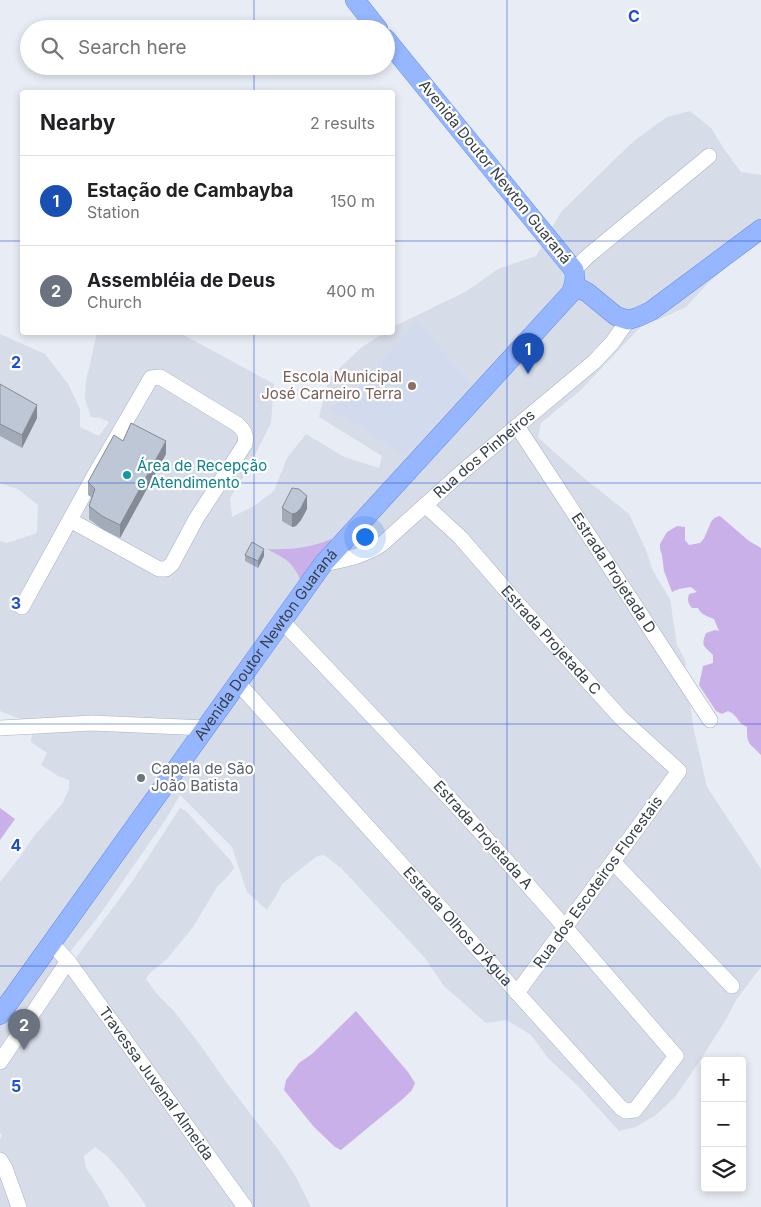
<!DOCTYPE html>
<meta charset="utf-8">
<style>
body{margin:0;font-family:Inter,sans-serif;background:#f2f2f2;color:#202124}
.controls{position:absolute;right:15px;bottom:15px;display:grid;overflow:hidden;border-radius:5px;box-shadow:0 2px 8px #0003}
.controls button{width:45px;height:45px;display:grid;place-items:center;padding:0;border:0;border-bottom:1px solid #e0e0e0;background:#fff;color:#202124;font:25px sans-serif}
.you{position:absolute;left:364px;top:536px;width:18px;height:18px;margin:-12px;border:4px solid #fff;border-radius:50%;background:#1a73e8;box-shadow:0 0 0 8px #1a73e833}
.badge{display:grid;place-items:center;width:32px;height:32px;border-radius:50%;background:#2563eb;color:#fff;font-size:16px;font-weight:700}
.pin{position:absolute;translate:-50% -41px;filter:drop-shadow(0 1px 2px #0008)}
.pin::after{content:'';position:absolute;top:26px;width:18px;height:15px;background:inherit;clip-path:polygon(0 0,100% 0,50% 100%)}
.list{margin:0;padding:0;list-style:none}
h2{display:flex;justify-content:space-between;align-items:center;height:65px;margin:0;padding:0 20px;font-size:21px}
h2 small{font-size:16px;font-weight:400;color:#757577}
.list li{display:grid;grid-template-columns:32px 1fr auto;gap:15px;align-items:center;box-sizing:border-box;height:90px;padding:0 20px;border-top:1px solid #e0e0e0}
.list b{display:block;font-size:19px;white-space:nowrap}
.list p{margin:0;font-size:16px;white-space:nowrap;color:#757577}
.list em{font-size:16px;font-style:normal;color:#757577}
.icon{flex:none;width:28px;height:28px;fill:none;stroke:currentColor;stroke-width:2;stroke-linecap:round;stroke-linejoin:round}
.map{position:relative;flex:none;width:761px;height:1207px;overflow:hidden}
.search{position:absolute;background:#fff;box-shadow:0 2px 8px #0003;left:20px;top:20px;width:375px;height:55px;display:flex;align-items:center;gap:12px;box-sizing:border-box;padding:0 18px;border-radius:28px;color:#757577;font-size:19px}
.panel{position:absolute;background:#fff;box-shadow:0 2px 8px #0003;left:20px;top:90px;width:375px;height:245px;border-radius:5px}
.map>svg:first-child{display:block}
.residential{fill:#d6dce8}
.education{fill:#d2daee}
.green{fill:#c9b0e9}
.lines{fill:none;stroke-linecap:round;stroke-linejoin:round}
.minor-casing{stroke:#aab2c0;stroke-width:16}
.major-casing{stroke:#648de7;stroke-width:20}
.minor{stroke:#fff;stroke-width:15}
.major{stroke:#96b6ff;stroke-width:19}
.wall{fill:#a3abb8}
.shaded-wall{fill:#848b96}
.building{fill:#bdc7d6;stroke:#848b96}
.grid{fill:none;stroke:#1d4ed8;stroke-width:1;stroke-opacity:0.55}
.education-dot{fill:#8d6e63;stroke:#fff;stroke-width:2}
.culture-dot{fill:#0f9aa8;stroke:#fff;stroke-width:2}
.worship-dot{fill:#6b7280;stroke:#fff;stroke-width:2}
.labels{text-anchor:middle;stroke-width:4.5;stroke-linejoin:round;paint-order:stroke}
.street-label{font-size:15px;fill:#363e48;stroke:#fff}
.education-label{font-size:15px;fill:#785e54;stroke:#fff;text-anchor:end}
.culture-label{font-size:15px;fill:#0d838f;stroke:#fff;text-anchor:start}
.worship-label{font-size:15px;fill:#5b616d;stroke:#fff;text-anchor:start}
.grid-label{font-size:16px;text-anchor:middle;font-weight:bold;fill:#1d4ed8;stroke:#fff;stroke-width:4.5;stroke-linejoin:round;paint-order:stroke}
</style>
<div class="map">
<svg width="761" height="1207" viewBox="0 0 761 1207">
<rect width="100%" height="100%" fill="#e8ecf4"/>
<path class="residential" d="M690,111l21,17 15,24 15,20 20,3v63l-53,45 -22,24 -26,12 -17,5 -62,66 -40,33 -3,14 16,15 30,26 45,36 17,36 7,21 17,28 7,46 8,15 8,66 14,61 54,82v98l-25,33 -9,18 -30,47 -22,32 -19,18 -20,12 -17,4 -41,-45 -29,-27 -18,-24 -24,-15 -21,3 -42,-37 -19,-28 -84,-90 -17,-13 -7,1 -35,28 -5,10 -10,16 -20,-18 -15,-45 -52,-52 -14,24 -68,98 -56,69 -15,25 -27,40v-169l22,-28 12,-18 28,-32 7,-15v-9l-11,-4 -17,-11 6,-12 -16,-11 1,-8 -12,-15 -20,-8v-170l7,2 30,-10 1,-28 -20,-16 -18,-6v-149l45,20 23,30 12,25v18l19,9 10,-14 -9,-4 -9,-1 -6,-18 1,-18 11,-48h83l94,51 -3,39 -23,46 -18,29 2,19 22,-11 20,-15 13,-33 19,-24 38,23 35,11 3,-12 -63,-39 10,-39 33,-31 22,-14 8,-1 1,-5 74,-36 31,-22 38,-13 25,-44 52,-51 21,-20 33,-24z
M180,808l6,3 26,29 19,21 3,7 -6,8 -11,11 -24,40 -26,32 -17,14 -4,6 11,15 16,16 28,36 25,36 54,70 16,25 15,30h-165v-2l-23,-31 -16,-18 -12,-9 -11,9 2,12 16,24 8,15h-89l-21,-51v-17l2,-3 -2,-4v-62l64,-96 68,-92z
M0,1165l17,42h-17z"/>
<path class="education" d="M416,322l15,15 28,34 14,12 -9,7 -40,46 -20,20 -47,-31 -27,-16 21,-18 24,-23z"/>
<path class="green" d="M720,516l29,25 12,7v207c-12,-13 -14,-9 -14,-28 -10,-5 -7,-7 -13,-12 -1,-2 -4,-3 -6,-4l-6,3 -6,-3 -17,-26 4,-19 10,-3v-8c-8,-9 -13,-8 -7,-22l9,-3 4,1 -5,-12c-7,-3 -13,-4 -16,-11h-6c-4,-5 -5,-8 -3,-14l8,-2 -6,-5 -12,2 -7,3 -8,-21 -2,-16 -2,-6v-5l7,-12 10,-6 8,1v13l4,5 11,-2c2,-2 4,-4 5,-7 5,-8 4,-18 15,-20z
M331,539v3l-30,39c-9,-20 -15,-22 -34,-32 23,1 44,-1 64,-10z
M0,808l15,11 -15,21z
M356,1011l52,61 7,11 -3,7 -8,8 -63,52 -6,-3 -21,-20 -30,-37 2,-10 13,-17 13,-9z"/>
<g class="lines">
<g class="minor-casing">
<g id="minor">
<path d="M574,270l14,-14 121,-100"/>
<path id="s1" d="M517,426l193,294"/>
<path id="s2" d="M425,505l35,32 58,67 103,114 58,53 -162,222"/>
<path id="s3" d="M323,564c23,-5 39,-7 59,-20l80,-72 132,-110 18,-19 16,-23"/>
<path d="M22,607l72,-131 57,-98 9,-1 77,47c7,6 10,11 8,20l-49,75 -24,45 -6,5h-7l-89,-49"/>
<path id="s4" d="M238,683l383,425 5,3 9,-1 41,-54c-70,-81 -139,-163 -212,-242 -60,-65 -121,-129 -182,-193"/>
<path d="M0,728l92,-5 114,5"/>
<path d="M613,862l119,124"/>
<path id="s5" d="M68,961l177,246"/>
<path d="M0,1062l68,-101 -17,-18"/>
<path d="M0,1160l5,8 14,39"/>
</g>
</g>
<g class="major-casing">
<g id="major">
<path d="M355,0l23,29"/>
<path d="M574,285l14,8 28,23 12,4 10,-3 13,-6 110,-82"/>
<path id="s6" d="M0,1015l323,-451 248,-271c3,-8 5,-14 3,-23l-188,-231"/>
</g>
</g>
<use href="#minor" class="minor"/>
<use href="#major" class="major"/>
</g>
<path class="wall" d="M0,384l37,34 -15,30 -22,-12z
M123,441l43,13 -46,84 -18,-9 -13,-10v-13l3,-8 -4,-3v-13z
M282,508l25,1 -6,11 -5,6 -4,1 -10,-6z
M245,555l19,1 -6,12 -13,-7z"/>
<path class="shaded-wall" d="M37,405v13l-15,30v-13z
M166,441v13l-46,84v-13z
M307,496v13l-6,11 -5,6 -4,1v-13z
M264,549v7l-6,12v-7z"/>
<path class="building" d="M0,384l37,21 -15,30 -22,-11z
M131,423l35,18 -46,84 -18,-9 -13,-10 6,-17 -7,-7 26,-47 9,6z
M292,488l7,1 8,7 -6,12 -5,5 -4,1 -10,-6z
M252,542l12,7 -6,12 -13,-6z"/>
<path class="grid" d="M254,0v29M507,0v1207M254,66v26M0,241h22M392,241h369M254,332v875M0,483h761M0,724h761M0,966h761"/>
<circle class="education-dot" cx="412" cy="386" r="5"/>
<circle class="culture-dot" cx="127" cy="475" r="5"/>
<circle class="worship-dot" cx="141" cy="778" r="5"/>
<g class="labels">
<g class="street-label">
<text transform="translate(495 172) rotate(51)" y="5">Avenida Doutor Newton Guaraná</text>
<text dy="5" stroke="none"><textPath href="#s3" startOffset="199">Rua dos Pinheiros</textPath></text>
<text dy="5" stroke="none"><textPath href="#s1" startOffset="176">Estrada Projetada D</textPath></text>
<text dy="5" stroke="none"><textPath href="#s2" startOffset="185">Estrada Projetada C</textPath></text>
<text dy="5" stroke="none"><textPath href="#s6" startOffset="456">Avenida Doutor Newton Guaraná</textPath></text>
<text transform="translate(483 835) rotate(48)" y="5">Estrada Projetada A</text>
<text transform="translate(598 882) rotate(-54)" y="5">Rua dos Escoteiros Florestais</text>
<text dy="5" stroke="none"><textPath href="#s4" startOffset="328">Estrada Olhos D'Água</textPath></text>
<text dy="5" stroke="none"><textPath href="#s5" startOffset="151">Travessa Juvenal Almeida</textPath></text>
</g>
<g class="education-label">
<text x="402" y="382">Escola Municipal<tspan x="402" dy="17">José Carneiro Terra</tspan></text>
</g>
<g class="culture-label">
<text x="137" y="471">Área de Recepção<tspan x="137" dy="17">e Atendimento</tspan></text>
</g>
<g class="worship-label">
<text x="151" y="774">Capela de São<tspan x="151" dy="17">João Batista</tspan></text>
</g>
</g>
<g class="grid-label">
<text x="634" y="22">C</text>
<text x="16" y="368">2</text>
<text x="16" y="609">3</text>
<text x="16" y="851">4</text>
<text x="16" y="1092">5</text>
</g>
</svg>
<div class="controls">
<button>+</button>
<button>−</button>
<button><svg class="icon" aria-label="layers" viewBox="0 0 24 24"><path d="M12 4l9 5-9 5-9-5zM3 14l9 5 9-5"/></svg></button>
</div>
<div class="you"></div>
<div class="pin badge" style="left:528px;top:374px;background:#1a4fb4">1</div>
<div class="pin badge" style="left:24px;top:1050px;background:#6b7280">2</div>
<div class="search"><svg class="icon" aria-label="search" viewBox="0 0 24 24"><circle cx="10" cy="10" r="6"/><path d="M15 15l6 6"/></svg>Search here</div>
<section class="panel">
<h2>Nearby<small>2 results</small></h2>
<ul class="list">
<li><span class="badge" style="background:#1a4fb4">1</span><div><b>Estação de Cambayba</b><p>Station</p></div><em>150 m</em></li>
<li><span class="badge" style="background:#6b7280">2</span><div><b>Assembléia de Deus</b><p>Church</p></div><em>400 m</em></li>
</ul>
</section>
</div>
